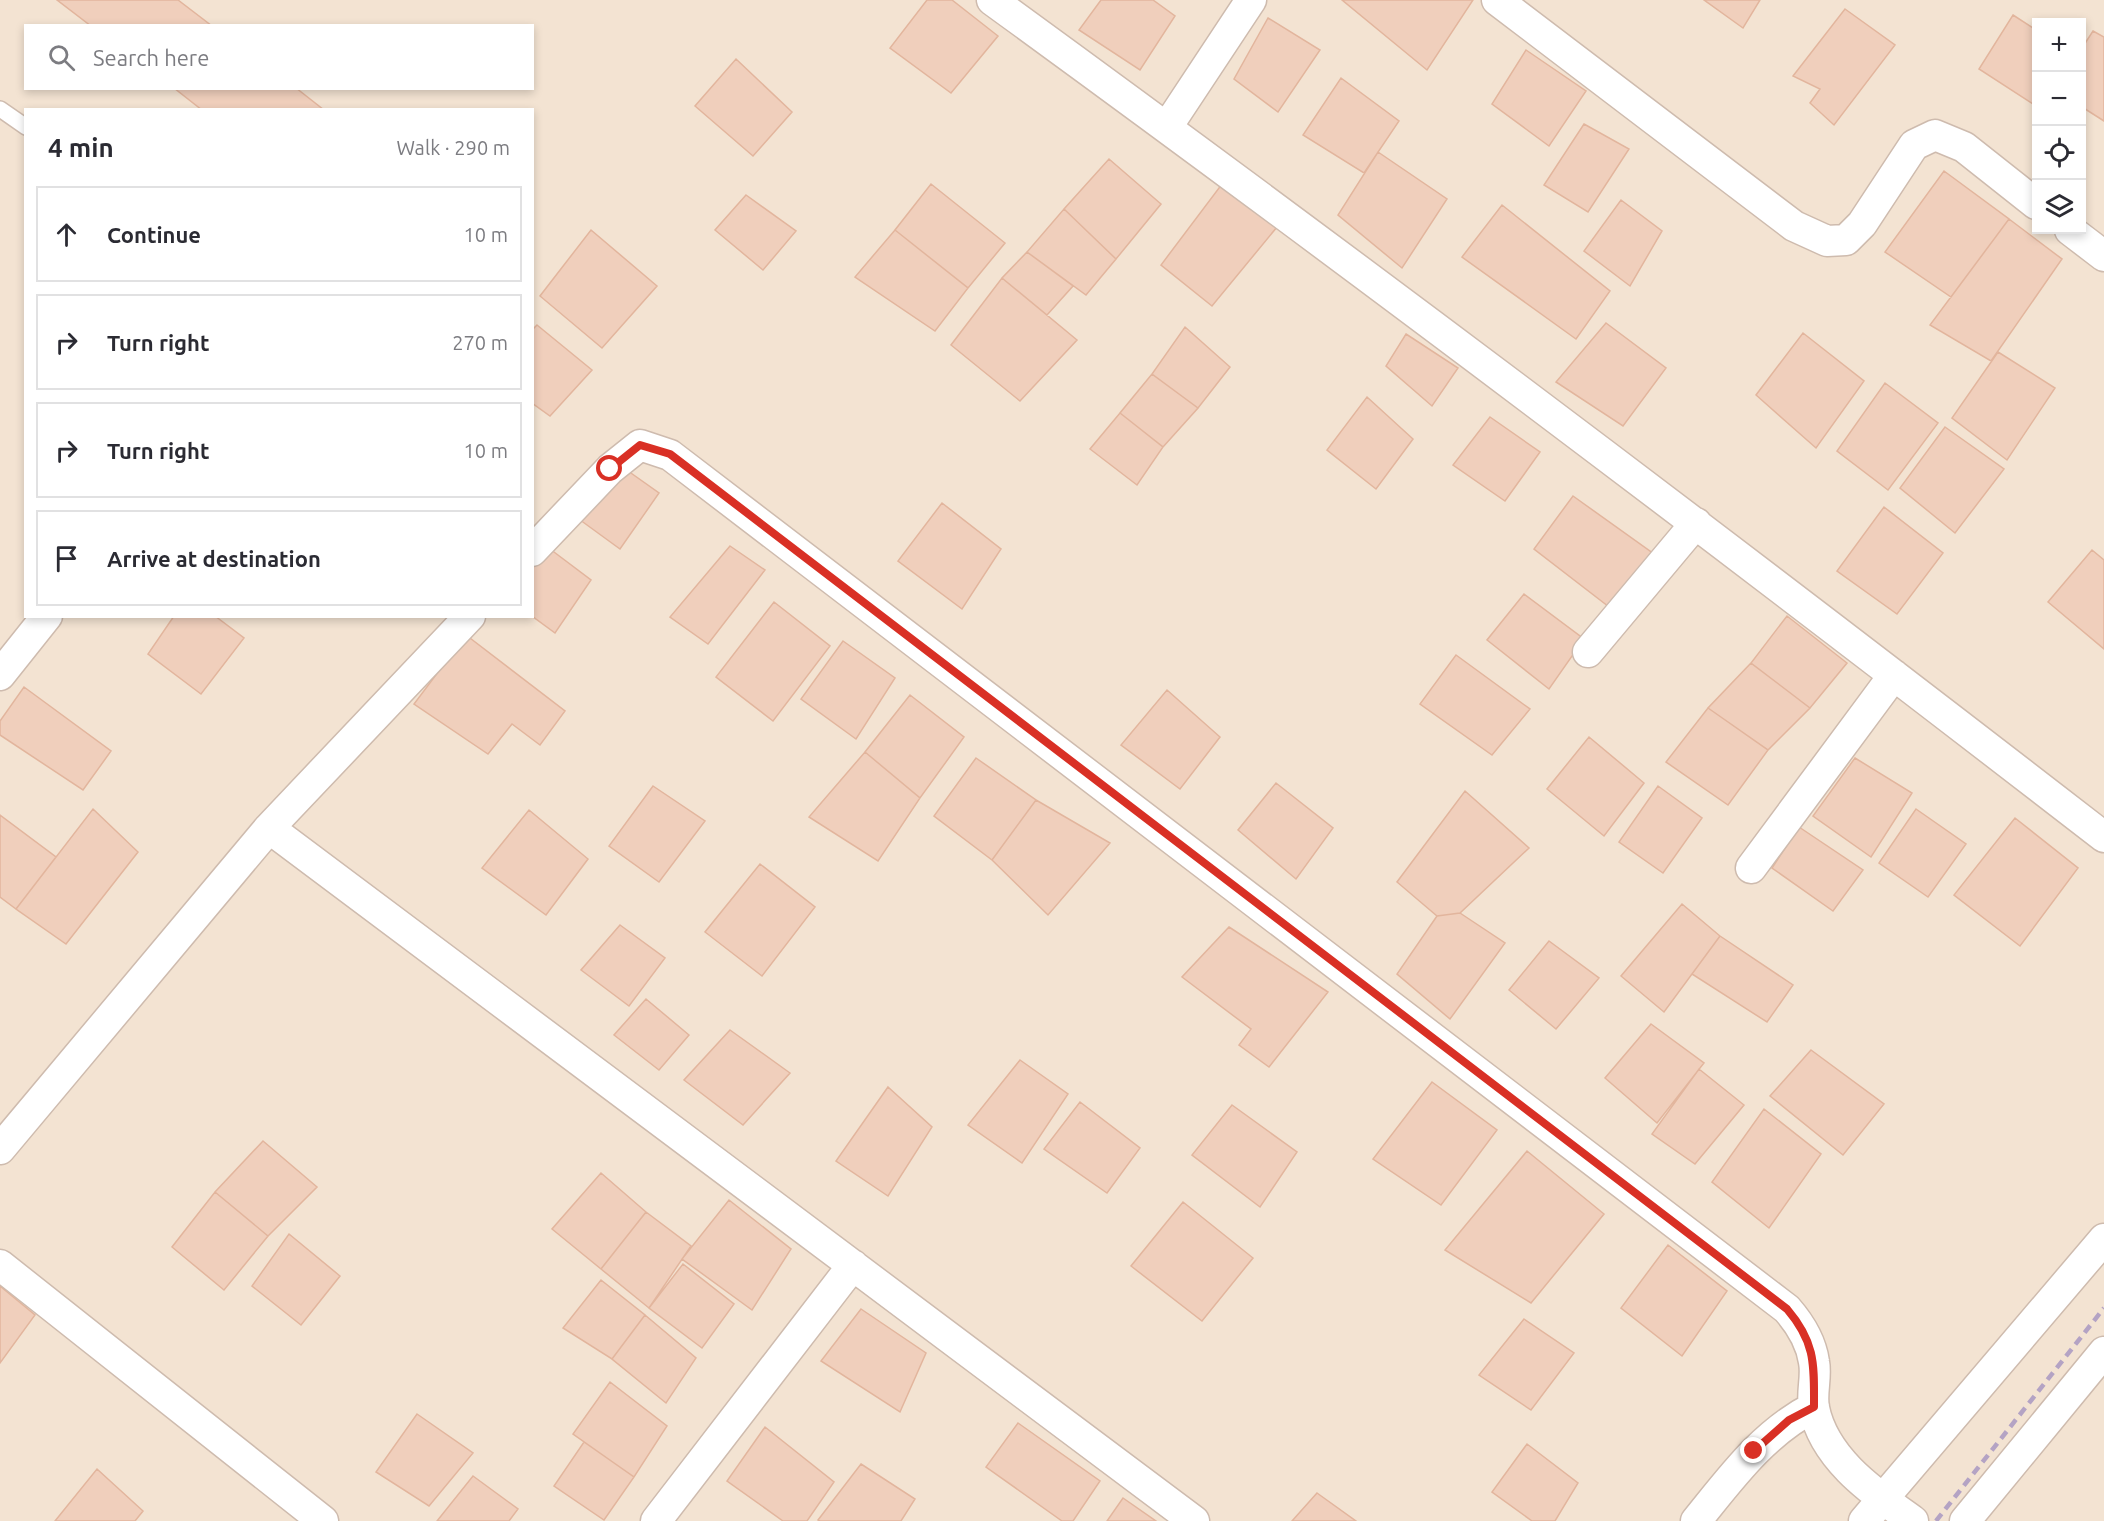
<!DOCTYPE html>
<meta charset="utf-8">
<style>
body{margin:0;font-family:Ubuntu,sans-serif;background:#f7f7f7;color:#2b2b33}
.controls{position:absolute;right:18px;top:18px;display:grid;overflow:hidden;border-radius:0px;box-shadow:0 3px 9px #0003}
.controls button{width:54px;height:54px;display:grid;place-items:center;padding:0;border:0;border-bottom:2px solid #e1e1e2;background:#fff;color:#2b2b33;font:30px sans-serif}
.stop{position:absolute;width:18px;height:18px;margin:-14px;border:4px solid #d93025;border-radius:50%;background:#fff}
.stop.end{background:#d93025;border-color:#fff;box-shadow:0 2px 6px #0008}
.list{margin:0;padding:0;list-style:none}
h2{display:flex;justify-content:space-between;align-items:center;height:78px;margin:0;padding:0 24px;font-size:26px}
h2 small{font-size:20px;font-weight:400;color:#7c7c81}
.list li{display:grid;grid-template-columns:39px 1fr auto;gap:18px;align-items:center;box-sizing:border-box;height:96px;margin:0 12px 12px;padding:0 12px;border:2px solid #e1e1e2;border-radius:0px}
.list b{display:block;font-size:22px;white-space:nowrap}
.list em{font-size:20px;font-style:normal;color:#7c7c81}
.icon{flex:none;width:33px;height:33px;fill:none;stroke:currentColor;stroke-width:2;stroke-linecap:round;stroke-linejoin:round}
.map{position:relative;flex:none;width:2104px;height:1521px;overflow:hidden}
.search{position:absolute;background:#fff;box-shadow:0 3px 9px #0003;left:24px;top:24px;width:510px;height:66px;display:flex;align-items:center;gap:15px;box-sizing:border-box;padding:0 21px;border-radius:0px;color:#7c7c81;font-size:22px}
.panel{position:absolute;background:#fff;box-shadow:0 3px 9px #0003;left:24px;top:108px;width:510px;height:510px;border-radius:0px}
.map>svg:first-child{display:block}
.residential{fill:#f3e3d2;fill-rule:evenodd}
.building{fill:#f0cfbc;stroke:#e2b59d;stroke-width:1.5}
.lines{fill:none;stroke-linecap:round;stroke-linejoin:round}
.lane-casing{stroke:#cebbae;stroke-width:18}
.street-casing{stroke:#cebbae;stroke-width:33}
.lane{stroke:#fff;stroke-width:15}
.street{stroke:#fff;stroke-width:30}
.rail{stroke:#b4a3c4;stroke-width:4.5;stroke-dasharray:9 6;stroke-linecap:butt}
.route{stroke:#d93025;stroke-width:8}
</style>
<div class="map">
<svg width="2104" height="1521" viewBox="0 0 2104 1521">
<rect width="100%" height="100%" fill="#fbf1e4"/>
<path class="residential" d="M0,0h2104v1521h-2104zM2036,22h46v208h-46zM26,26h506v62h-506zM26,110h506v506h-506z"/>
<path class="building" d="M57,0h121l34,26h-121z
M927,0h25l46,36 -47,57 -61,-45z
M1101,0h52l22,16 -35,54 -61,-40z
M1342,0h131l-46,70z
M1704,0h56l-17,28z
M1845,9l50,36 -61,80 -24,-22 10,-14 -27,-13z
M2013,15l23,15v76l-57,-37z
M1268,18l52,32 -42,62 -44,-33z
M2093,31l11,6v84l-22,-14v-59z
M1526,50l60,41 -37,55 -57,-42z
M736,59l56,53 -39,44 -58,-50z
M1341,78l58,43 -35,52 -61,-38z
M174,88h122l28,22h-122z
M1584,124l45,25 -41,63 -44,-27z
M1378,152l69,47 -45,69 -64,-53z
M1109,159l52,45 -45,55 -52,-50z
M1944,171l65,48 -58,78 -66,-45z
M931,184l74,59 -37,45 -73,-58z
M1222,184l55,43 -65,79 -51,-41z
M746,195l50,36 -33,39 -48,-40z
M1621,200l41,31 -32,55 -46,-35z
M1502,205l108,86 -34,48 -114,-82z
M1064,209l52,50 -30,36 -59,-43z
M2009,219l53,40 -71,102 -61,-36z
M591,230l66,56 -55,62 -62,-52z
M895,230l73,58 -33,43 -80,-54z
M1027,252l46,34 -26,29 -45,-37z
M1002,278l75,62 -57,61 -69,-56z
M1606,323l60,45 -43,58 -67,-44z
M537,325l55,45 -42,46 -18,-13v-73z
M1185,327l45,40 -32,41 -46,-34z
M1803,333l61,48 -48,67 -60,-53z
M1406,334l52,34 -26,38 -46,-40z
M1998,352l57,36 -48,72 -55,-42z
M1152,374l46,34 -35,39 -43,-34z
M1885,383l53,40 -50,67 -51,-39z
M1367,397l46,42 -37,50 -49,-39z
M1120,413l43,34 -26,38 -47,-36z
M1490,417l50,35 -35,49 -52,-36z
M1945,427l59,42 -49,64 -55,-45z
M621,466l38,27 -39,56 -44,-32z
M1573,496l81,58 -41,56 -79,-61z
M942,503l59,46 -39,60 -64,-48z
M1884,507l59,46 -46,61 -60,-43z
M546,546l45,34 -36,53 -23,-17v-55z
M730,546l35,24 -57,74 -38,-27z
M2092,550l12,10v89l-56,-47z
M1524,594l60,45 -35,50 -62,-49z
M774,602l56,44 -57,75 -57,-44z
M174,616h41l29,22 -43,56 -53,-40z
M1787,616l60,47 -37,45 -59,-45z
M466,635l99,76 -25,34 -28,-21 -24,30 -74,-50z
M843,641l52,37 -39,61 -55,-40z
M1456,655l74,54 -38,46 -72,-51z
M1751,663l59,45 -42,42 -60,-42z
M24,687l87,64 -28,39 -83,-55v-14z
M1167,690l53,47 -40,52 -59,-44z
M910,695l54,42 -44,61 -55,-46z
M1708,708l60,42 -40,55 -62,-43z
M1589,737l55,46 -40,53 -57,-47z
M865,752l55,46 -42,63 -69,-44z
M976,758l60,42 -44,60 -58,-44z
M1855,758l57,35 -41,64 -58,-41z
M1276,783l57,45 -37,51 -58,-49z
M653,786l52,35 -46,61 -50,-36z
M1658,786l44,32 -39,55 -44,-31z
M1465,791l64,57 -69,65 -23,3 -40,-34z
M1036,800l74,43 -62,72 -56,-55z
M93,809l45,43 -72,92 -50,-35z
M1916,809l50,35 -38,53 -49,-34z
M529,810l59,49 -42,56 -64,-47z
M0,815l56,42 -40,52 -16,-12z
M2015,818l63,50 -58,78 -66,-51z
M1799,827l64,43 -30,41 -61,-43z
M760,864l55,43 -53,69 -57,-44z
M1682,904l38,32 -56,76 -43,-36z
M1460,913l45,30 -55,76 -53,-45 40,-58z
M620,925l45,33 -36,48 -48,-36z
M1229,927l99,65 -59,75 -30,-22 12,-16 -69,-52z
M1720,936l73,49 -26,37 -75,-48z
M1549,941l50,37 -43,51 -47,-39z
M646,999l43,36 -30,35 -45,-35z
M1651,1024l53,39 -47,60 -52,-45z
M730,1030l60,43 -47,52 -59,-45z
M1811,1050l73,54 -41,51 -73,-59z
M1020,1060l48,34 -46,69 -54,-38z
M1699,1069l45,36 -49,59 -43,-30z
M1432,1082l65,48 -56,75 -68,-46z
M888,1087l44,40 -44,69 -52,-35z
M1080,1102l60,46 -33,45 -63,-44z
M1232,1105l65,47 -37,55 -68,-52z
M1764,1109l57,45 -52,74 -57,-46z
M263,1141l54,46 -49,49 -53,-44z
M1527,1151l77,63 -73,89 -86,-53z
M601,1173l45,39 -45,57 -49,-40z
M215,1192l53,44 -44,54 -52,-43z
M729,1200l62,49 -39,61 -70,-51z
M1183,1202l70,56 -51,63 -71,-55z
M646,1212l45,34 -42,62 -48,-39z
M289,1234l51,42 -39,49 -49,-39z
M1668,1245l59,46 -45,65 -61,-48z
M683,1264l51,40 -32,44 -53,-40z
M601,1280l44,35 -33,44 -49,-31z
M0,1286l35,29 -35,48z
M861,1309l65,44 -26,59 -79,-51z
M645,1315l51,43 -30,45 -54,-44z
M1524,1319l50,34 -43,57 -52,-35z
M610,1382l57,44 -33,51 -61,-43z
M417,1414l56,39 -44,53 -53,-34z
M1018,1423l82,58 -27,40h-11l-76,-54z
M765,1427l69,55 -27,39h-24l-56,-40z
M584,1442l50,35 -30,43 -50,-34z
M1527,1444l51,39 -23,38h-23l-40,-29z
M861,1464l54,35 -14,22h-81l-2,-1z
M97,1469l46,42 -8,10h-80z
M473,1476l45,33 -9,12h-72z
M1317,1493l39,28h-64z
M1123,1498l33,23h-49z"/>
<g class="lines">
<g class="lane-casing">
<path id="lane" d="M0,109l26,18"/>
</g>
<g class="street-casing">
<path id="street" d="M992,0c375,273 745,553 1112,837
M1497,0l297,226 33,15 19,-1 16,-16 52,-79 21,-10 29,12 72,57
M1167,127l84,-127
M2070,230l34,26
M532,551l78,-82 30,-24 30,10 1117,854c14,16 24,32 27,53 3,15 -3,31 0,46 10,51 59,84 99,113
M1588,652l108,-129
M0,675l47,-59
M269,828l925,693
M1751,868l143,-193
M0,1149l269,-321 201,-212
M0,1265l323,256
M656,1521l197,-256
M1696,1521c35,-43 67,-88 118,-114
M1864,1521l240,-282
M1965,1521l139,-169"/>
</g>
<use href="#lane" class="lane"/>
<use href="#street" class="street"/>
<path class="rail" d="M1936,1521l168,-213"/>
</g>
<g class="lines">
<path class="route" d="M610,469l30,-24 30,9 1117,855c29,34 27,56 27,98l-25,13 -35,31"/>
</g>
</svg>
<div class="controls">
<button>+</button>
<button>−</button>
<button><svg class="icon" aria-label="locate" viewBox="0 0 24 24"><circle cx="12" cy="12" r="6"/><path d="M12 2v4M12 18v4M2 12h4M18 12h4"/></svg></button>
<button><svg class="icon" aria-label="layers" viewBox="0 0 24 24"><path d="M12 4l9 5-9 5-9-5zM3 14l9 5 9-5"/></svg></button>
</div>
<div class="stop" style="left:610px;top:469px"></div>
<div class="stop end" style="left:1754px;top:1451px"></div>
<div class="search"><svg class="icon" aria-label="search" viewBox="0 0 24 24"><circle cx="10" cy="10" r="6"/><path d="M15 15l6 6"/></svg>Search here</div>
<section class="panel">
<h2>4 min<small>Walk · 290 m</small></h2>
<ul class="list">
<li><svg class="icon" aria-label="ahead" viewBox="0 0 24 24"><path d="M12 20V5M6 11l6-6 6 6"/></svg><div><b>Continue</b></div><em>10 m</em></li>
<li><svg class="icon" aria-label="right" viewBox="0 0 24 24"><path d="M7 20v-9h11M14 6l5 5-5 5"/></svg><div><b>Turn right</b></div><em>270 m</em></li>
<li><svg class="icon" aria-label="right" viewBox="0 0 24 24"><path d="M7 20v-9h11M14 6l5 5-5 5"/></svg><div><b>Turn right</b></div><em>10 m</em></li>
<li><svg class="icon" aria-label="arrive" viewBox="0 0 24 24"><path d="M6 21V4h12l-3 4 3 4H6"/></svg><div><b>Arrive at destination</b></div></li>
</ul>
</section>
</div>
